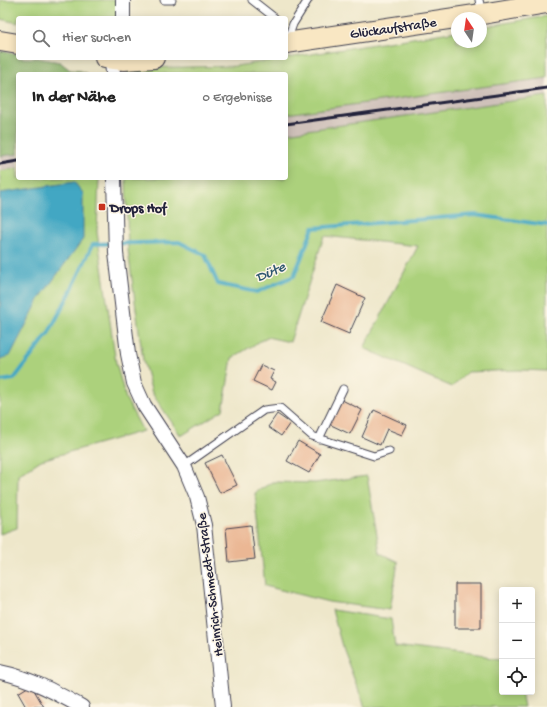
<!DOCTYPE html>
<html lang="de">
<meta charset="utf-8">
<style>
body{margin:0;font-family:"Gochi Hand",sans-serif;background:#f2f2f2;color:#222}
.controls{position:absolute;right:12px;bottom:12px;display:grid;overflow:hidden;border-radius:4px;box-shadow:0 2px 10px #0003}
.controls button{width:36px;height:36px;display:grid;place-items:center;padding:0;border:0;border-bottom:1px solid #e0e0e0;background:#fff;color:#222;font:20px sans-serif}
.compass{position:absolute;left:451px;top:12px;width:36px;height:36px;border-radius:50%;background:#fff;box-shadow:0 2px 10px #0003;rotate:347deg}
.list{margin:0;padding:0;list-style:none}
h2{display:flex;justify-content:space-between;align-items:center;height:52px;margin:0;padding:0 16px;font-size:17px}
h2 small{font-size:13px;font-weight:400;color:#767676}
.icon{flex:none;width:22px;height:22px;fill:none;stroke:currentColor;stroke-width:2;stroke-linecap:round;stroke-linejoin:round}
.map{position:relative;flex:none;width:547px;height:707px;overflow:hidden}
.search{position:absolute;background:#fff;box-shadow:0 2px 10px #0003;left:16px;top:16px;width:272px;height:44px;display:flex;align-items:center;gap:10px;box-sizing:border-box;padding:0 14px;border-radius:4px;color:#767676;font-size:15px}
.panel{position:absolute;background:#fff;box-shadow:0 2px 10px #0003;left:16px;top:72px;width:272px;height:108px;border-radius:4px}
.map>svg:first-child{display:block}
.industrial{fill:#cfc1ba}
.green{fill:#acd17b;stroke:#677a5b}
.forest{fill:#89b36b;stroke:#566a53}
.water{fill:#43a7c3;stroke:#32647f}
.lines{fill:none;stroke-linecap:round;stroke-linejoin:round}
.stream{stroke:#43a7c3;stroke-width:4}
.building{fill:#ebb794}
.service-casing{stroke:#414050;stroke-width:9}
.minor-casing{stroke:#414050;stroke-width:16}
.secondary-casing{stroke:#414050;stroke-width:22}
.service{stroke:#fff;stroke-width:7}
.minor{stroke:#fff;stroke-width:14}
.secondary{stroke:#f9e7c3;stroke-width:20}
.rail{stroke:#22223b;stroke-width:3}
.poi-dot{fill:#c8321e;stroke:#fcf5e5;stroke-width:1.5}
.labels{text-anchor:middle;stroke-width:3;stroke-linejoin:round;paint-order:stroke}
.street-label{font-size:14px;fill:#22223b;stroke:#fcf5e5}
.poi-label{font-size:14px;font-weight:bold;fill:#22223b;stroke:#fcf5e5;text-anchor:start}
.water-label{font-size:15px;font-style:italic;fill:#2f5771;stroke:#fcf5e5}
</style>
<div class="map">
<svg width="547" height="707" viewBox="0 0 547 707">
<rect width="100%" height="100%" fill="#fcf5e5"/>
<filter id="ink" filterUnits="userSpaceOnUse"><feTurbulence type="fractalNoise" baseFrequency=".025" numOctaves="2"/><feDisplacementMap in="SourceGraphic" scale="8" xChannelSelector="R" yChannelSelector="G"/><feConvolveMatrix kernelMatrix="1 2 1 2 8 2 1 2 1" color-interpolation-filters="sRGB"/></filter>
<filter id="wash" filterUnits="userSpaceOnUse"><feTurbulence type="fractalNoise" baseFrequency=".012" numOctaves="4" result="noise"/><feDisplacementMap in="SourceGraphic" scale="16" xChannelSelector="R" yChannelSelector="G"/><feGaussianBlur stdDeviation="0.9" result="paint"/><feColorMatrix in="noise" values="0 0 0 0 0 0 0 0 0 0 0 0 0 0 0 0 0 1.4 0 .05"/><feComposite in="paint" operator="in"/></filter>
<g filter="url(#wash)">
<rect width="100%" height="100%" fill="#eee7ca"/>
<path class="industrial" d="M547,78v18l-261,37v-19z
M18,154v14l-18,3v-15z"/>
<path class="green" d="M0,0h118l1,18h-101v5l-18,-4z
M547,16v62l-261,36v-40h-161l9,-6 102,-2 221,-35v11h24v-15z
M547,96v275l-27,-1 -53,2 -15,15 -88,-39 54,-102 -94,-10 -34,106 -23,-5 -35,21 -9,52 -42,26 -29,-43 -9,-33 -15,-110 -2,-72h160v-45z
M18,168v10h81l-2,54 19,131 10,36 17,32 -102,29 -23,15 -1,53 -17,6v-11l1,-1 -1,-3v-348z
M367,476l13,77 18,9 -8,48 -61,-8 -64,-16 -10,-93 17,-11 43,1z
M332,610l59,9 4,27 107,13v33h19l3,15h-159l-22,-57z"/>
<path class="forest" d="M0,51l18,3v4h20l22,4 10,8 11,1 6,3h-69v80l-18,2z"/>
<path class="water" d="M74,182l9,11v46l-43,59 -30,58 -10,3v-166z"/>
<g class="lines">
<path class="stream" d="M0,381l14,-2 34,-45 22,-41 23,-49 86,-2 26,13 13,29 39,8 37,-16 19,-48 162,-13 72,10"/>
</g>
<g id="blocks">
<path class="building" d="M337,285l28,13 -16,36 -28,-12z
M261,365l13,6 -4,8 6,3 -4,8 -19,-9z
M342,400l20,10 -12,24 -21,-10z
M374,410l33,15 -5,10 -15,-6 -7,16 -18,-8z
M277,414l13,9 -9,13 -13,-9z
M298,441l22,13 -11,19 -22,-12z
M222,455l15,30 -17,8 -15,-30z
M251,525l4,34 -26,3 -3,-34z
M455,584h26v44h-26z
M31,685l13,22h-18l-8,-14z"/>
</g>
</g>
<g filter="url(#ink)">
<use href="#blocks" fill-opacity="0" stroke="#414050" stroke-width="1"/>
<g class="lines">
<g class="service-casing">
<path id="service" d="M164,0h8
M252,0l23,18
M479,0l3,13
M287,41l6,-17 15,-24
M319,439l24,-50
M184,466l80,-56 16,-2 32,28 62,20 15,-5"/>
</g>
<g class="minor-casing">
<path id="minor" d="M123,0v18
M112,59l1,15
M114,178l2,75 12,101 6,29 10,22 40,61 13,31 7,28 19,182
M0,672c30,6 55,20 82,35"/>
</g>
<g class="secondary-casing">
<path id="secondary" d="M0,41l18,3
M286,43l196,-29 65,-11
M105,58l19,2 30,-2"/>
</g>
<use href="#service" class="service"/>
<use href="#minor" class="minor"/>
<use href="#secondary" class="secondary"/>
<path class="rail" d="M286,124l261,-36
M0,164l18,-3"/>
</g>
</g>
<rect class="poi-dot" x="98" y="203" width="8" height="8" rx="2"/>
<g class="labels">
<g class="street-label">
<text transform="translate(393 27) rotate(-8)" y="5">Glückaufstraße</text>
<text transform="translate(209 585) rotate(-97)" y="5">Heinrich-Schmedt-Straße</text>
</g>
<g class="poi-label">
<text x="110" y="212">Drops Hof</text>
</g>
<g class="water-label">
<text transform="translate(270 271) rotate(-24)" y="5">Düte</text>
</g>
</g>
</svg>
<div class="controls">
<button>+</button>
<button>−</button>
<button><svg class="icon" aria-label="locate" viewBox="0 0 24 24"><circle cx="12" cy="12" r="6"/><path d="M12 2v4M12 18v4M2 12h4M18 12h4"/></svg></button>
</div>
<svg class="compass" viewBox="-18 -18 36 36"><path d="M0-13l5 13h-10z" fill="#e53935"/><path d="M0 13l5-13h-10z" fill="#767676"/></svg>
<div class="search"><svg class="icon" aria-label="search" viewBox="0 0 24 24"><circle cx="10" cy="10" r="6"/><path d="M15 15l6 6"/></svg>Hier suchen</div>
<section class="panel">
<h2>In der Nähe<small>0 Ergebnisse</small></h2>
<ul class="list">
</ul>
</section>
</div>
